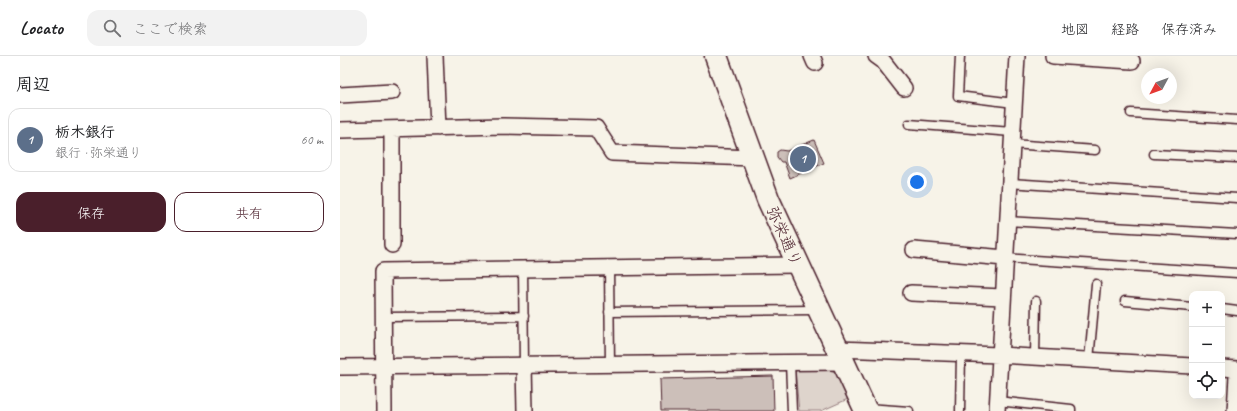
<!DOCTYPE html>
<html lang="ja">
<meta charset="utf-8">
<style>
body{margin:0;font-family:Caveat,"Klee One",sans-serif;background:#f2f2f2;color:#202124}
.controls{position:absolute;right:12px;bottom:12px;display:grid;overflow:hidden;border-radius:8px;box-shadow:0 4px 16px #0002}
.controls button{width:36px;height:36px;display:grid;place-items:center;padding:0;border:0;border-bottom:1px solid #e0e0e0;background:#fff;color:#202124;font:20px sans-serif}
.compass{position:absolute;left:801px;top:12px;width:36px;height:36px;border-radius:50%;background:#fff;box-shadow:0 4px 16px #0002;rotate:229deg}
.you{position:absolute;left:577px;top:126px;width:14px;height:14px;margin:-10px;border:3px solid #fff;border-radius:50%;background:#1a73e8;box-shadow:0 0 0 6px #1a73e833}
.badge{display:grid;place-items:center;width:26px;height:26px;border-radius:50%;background:#4a1f2b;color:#fff;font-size:13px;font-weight:700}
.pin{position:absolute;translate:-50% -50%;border:2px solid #fff;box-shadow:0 1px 4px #0006}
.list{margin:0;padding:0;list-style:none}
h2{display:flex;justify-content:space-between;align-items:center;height:52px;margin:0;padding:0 16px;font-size:17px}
h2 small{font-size:13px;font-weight:400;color:#757577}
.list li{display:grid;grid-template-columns:26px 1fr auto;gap:12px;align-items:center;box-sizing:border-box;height:64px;margin:0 8px 8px;padding:0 8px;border:1px solid #e0e0e0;border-radius:12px}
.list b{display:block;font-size:15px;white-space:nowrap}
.list p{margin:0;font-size:13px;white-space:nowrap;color:#757577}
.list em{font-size:13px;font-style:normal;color:#757577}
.actions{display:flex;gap:8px;padding:12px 16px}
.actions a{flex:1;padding:9px 0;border:1px solid #4a1f2b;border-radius:12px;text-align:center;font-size:14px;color:#4a1f2b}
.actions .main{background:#4a1f2b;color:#fff}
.icon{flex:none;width:22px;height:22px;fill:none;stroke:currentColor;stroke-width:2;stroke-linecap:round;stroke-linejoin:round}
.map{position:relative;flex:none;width:897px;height:355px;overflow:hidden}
header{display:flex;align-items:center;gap:24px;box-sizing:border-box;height:56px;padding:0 20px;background:#fff;border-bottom:1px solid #e0e0e0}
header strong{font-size:19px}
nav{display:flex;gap:22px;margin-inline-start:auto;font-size:14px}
.search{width:280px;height:36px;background:#f2f2f2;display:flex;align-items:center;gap:10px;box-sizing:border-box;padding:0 14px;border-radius:12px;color:#757577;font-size:15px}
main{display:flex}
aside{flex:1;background:#fff}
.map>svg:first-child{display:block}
.green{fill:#ded4cc;stroke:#947a7c}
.building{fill:#ccbfb9;stroke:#4a1f2b}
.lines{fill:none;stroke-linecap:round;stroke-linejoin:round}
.lane-casing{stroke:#4a1f2b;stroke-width:11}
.street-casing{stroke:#4a1f2b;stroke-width:18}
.secondary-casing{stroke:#4a1f2b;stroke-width:25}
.lane{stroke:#f7f3e8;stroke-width:8}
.street{stroke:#f7f3e8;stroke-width:15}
.secondary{stroke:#f7f3e8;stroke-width:22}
.labels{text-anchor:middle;stroke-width:3;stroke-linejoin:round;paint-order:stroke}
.street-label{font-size:16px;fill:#4a1f2b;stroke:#f7f3e8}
</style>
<header>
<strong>Locato</strong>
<div class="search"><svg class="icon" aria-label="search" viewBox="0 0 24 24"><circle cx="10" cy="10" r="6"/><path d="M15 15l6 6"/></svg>ここで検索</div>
<nav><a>地図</a><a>経路</a><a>保存済み</a></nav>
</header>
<main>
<aside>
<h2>周辺<small></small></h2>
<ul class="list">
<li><span class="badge" style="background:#5c6f8a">1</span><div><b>栃木銀行</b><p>銀行 · 弥栄通り</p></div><em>60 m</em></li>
</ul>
<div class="actions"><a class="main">保存</a><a>共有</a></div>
</aside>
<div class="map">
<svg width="897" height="355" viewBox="0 0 897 355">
<rect width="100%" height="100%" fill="#f7f3e8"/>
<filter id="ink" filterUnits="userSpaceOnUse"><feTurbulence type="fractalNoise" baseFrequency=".025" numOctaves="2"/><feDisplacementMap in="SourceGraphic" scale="8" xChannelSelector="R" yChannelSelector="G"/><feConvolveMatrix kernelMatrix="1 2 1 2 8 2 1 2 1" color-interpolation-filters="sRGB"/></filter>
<g filter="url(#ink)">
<path class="green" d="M486,312l11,5 11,26 -27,12h-22l-4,-41z"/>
<path class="building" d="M474,84l10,23 -34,15 -6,-16h-3l-4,-5v-5l3,-2 7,1z
M433,320l1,35h-113l-1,-32z"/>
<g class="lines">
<g class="lane-casing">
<path id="lane" d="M620,0l-2,40 56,7
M791,57l106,7
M569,68l103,8
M672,88l83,6
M814,98l83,4
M669,127l228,15
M667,165l230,13
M665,202l232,15
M269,211l1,98
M183,212l1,97
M785,245l67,6
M882,253l15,2
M269,256l207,-2
M44,261l140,-1
M695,301l1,-56
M749,304l7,-76
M450,307l2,48
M657,345l74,8v2
M527,352l42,3
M620,355l1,-58"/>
</g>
<g class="street-casing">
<path id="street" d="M95,0l3,72
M472,0l3,7
M536,0l7,5 21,27
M713,0l79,5
M0,39l52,-3
M0,74l163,-4 93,2 16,25 142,5
M52,189v-116
M574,194l91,8
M571,237l92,4
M498,293l161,6 193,11
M184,309l1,46
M0,311l504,-5
M882,312l15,1
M44,355l-1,-140 415,-6
M657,355l20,-355
M895,355l2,-35"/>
</g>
<g class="secondary-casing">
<path id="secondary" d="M376,0l52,143 98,212"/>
</g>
<use href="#lane" class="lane"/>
<use href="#street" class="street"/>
<use href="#secondary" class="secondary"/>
</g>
</g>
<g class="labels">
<g class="street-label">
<text transform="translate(445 180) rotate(66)" y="6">弥栄通り</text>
</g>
</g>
</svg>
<div class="controls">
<button>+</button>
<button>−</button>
<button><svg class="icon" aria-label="locate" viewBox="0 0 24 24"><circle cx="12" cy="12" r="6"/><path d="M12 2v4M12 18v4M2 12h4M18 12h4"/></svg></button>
</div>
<svg class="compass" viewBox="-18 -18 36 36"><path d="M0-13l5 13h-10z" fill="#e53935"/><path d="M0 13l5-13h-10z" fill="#757577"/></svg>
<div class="you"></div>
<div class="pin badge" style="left:463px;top:103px;background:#5c6f8a">1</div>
</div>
</main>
